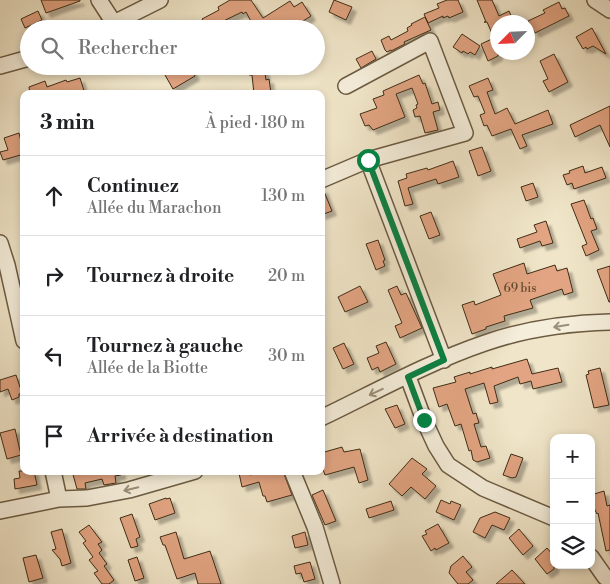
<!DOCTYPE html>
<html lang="fr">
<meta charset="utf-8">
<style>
body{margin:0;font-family:"Libre Bodoni",serif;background:#f2f2f2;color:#202124}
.controls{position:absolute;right:15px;bottom:15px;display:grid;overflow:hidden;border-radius:10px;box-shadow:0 2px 8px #0003}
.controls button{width:45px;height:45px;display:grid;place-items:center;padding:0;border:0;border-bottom:1px solid #e0e0e0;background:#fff;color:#202124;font:25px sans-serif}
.compass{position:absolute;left:490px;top:15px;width:45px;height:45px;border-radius:50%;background:#fff;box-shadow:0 2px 8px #0003;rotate:246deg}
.stop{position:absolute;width:15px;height:15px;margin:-11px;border:4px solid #0b8043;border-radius:50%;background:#fff}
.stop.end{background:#0b8043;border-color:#fff;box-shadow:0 1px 5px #0008}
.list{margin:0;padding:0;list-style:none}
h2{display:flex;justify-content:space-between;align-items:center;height:65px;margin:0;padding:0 20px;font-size:21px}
h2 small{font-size:16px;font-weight:400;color:#757577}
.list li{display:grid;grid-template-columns:32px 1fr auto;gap:15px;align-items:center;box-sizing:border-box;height:80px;padding:0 20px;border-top:1px solid #e0e0e0}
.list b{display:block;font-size:19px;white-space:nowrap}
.list p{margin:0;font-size:16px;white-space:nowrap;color:#757577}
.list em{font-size:16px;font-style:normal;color:#757577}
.icon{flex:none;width:28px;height:28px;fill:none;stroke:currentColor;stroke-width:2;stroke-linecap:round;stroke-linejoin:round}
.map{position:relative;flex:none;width:610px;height:584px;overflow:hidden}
.search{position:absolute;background:#fff;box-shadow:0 2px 8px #0003;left:20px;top:20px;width:305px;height:55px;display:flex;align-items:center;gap:12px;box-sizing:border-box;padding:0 18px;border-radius:28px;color:#757577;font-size:19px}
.panel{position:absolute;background:#fff;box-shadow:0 2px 8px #0003;left:20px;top:90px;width:305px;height:385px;border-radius:10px}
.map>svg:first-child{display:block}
.building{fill:#e2a482;stroke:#3f2d16;filter:url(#shadow)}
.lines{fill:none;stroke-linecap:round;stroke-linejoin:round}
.minor-casing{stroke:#6b5b42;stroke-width:18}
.minor{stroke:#f5eedb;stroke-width:15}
.oneway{stroke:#9a8e78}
.route{stroke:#0b8043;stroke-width:6}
.labels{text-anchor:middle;stroke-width:5;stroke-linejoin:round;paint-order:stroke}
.number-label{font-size:12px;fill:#684b31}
</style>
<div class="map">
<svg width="610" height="584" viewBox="0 0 610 584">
<defs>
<filter id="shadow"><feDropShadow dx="4.5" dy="4.5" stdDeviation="1" flood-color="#0004"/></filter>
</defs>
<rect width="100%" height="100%" fill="#f0e5c8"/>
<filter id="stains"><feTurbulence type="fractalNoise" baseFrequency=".004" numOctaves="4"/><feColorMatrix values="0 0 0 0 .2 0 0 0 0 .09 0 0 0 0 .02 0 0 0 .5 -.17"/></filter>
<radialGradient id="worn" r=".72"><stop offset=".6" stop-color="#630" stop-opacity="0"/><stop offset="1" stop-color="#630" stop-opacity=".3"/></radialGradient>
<path class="building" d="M41,0h39v1l-34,12z
M230,0h21l12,18 27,-17 4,6 8,-5 9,14 -16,10 1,3h-41l-9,-17 -3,2 -1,-2 -35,17 -5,-10 17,-9 -1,-3z
M334,0l18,7 -6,13 -17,-8z
M447,0h11l5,12 -14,6 -1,-2 -5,2v-2l-15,7 -4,-9 15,-6 -2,-4z
M477,0h15l7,16 10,-5 5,11h-16v34l-10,5 -7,-17 13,-6 -7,-16h-3h2z
M559,2l3,7 3,-1 4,8 -34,17 -7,-12 17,-8 -2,-3z
M38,11l4,9 -17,8 -4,-9z
M425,17l6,13 -27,12 1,2 -14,7v-1l-4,2 -2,-2 -4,-10 8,-4 2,4 17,-9 -1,-3 5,-3 -1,-1z
M592,28l14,26 -13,-8 -6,3 -1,-2 -3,2 -7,-12z
M462,34l18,12 -5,9 -5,-3 -2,2 -5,-3 -1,2 -9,-6z
M372,51l4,8 -15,9 -5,-9z
M554,54l14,28 -19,10 -6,-11 5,-2 -8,-18z
M181,66h9l5,10 -22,13 -8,-14z
M247,66h17l2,14 3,-1 2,14 -17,1 -2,-19h-3z
M419,75l4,9 2,-1 7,21 6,-2 2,8 -7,2 5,18 -13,3 -5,-17 -5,1 -2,-7 4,-2 -1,-3 2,-1 -6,-16 -16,6 9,23 -32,13 -4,-5 -4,1 -5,-12 17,-6 -4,-9 11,-4 -1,-4z
M80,78l5,16h-55l-1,-7 16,-6 2,6 19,-7 1,2z
M488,78l5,12 -6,2 8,22 12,-6 8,16 33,-14 5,14 -31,11 5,11 -7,3 -9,-20 -19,7 -5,-11 -3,1 -4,-11 5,-2 -7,-17 -4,1 -5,-11z
M610,106v41l-10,-22 -25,12 -5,-12z
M19,133l5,21 -21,6 -3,-8 8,-2 -4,-12z
M482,147l9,24 -13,5 -9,-25z
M453,161l6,16 -21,7 -2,-5 -28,9 5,16 -8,2 -7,-25 9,-3 -1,-4 21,-6 1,2z
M583,166l2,7 17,-6 4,11 -32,11 -2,-6 -5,2 -4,-10 7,-2 -1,-2z
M533,183l5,14 -12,4 -5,-14z
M321,189h2l9,22 -11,4z
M584,200l7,19 2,-1 4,11 -6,2 8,19 -13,6 -4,-10 5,-2 -16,-40z
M431,212l9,23 -11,4 -9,-23z
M546,221l7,22 -11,3 -2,-5 -20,7 -3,-9 20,-7 -3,-7z
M378,240l7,20 -2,1 2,5 -9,4 -10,-26z
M524,263l3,11 28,-9 2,6 10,-3 6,24 -9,3 -2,-6 -32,11 3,8 -29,8 1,5 -19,6v2l-14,5 -10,-29 12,-4 1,4 26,-10 -8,-21z
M610,266v36h-1l-12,-32z
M360,286l8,16 -23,10 -7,-15z
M397,286l4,9 5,-2 16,35 -22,10 -5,-12 7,-3 -14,-33z
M386,342l10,22 -16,8 -2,-5 -6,3 -5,-12 12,-5 -3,-7z
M344,343l10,21 -11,5 -10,-21z
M527,359l5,15 26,-6 4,14 -29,7 -2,-8 -11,3 -2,-7 -24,9 4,16 -8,2 -6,-21 -19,6 8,25 3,-1 3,10 -5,1 7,23 5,-1 4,12 -13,4 -4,-2 -2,-10 -2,1 -8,-27 -6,2 -8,-22 -8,3 -6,-19 23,-6 -2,-5 16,-5v2l22,-7v2z
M600,368l9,37 -15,3 -8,-33 3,-1 -1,-3z
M16,375l6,18 -3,1v3l-7,3 -4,-11 -8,3v-12z
M397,405l8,19 -10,4 -10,-19z
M15,429l6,26 -14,4 -7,-26z
M342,447l2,5 16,-3 8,31 -9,3 -5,-16 -29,8 -4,-11v-11z
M511,454l12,4 -7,19 -4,1 -9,-3z
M412,458l15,11 -5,5 14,12 -11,13 -14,-12 -9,9 -13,-12z
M19,471h15l3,14 -22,4 -1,-10 6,-1z
M72,471h49v4l-6,1 1,7 -12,2 -2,-6 -17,4 1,6h-9z
M250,471v4l16,-4h17l9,24 -25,7 -2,-6h-2l-4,-14 -17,5 -3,-14z
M323,490l13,31 -11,4 -13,-30z
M604,491l3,15 3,-1v45l-4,1 -8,-38 -1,1 -3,-6 -3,-13z
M166,498v1l4,-1 5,15 -20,7 -6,-16z
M441,500l9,4 1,-3 10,4 -7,15 -18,-8z
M391,501l3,9 -25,8 -3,-9z
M495,512l15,6 -6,12 -12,-5 -7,13 -12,-6 7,-14z
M132,514l8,23 -4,2 2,7 -7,2 -11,-30z
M438,524l11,19 -13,7 -1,-2 -4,3 -9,-15 5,-2 -2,-3z
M89,525l13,17 -4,2 4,6 -3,3 8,11 -3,2 10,14 -5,4h-7l-8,-11 4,-2 -9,-11 4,-3 -10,-14 3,-2 -7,-9z
M62,529l9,34 -9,3 -2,-7 -8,-9 4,-1 -5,-17z
M519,529l14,17 -10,9 -14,-17z
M176,532l8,27 26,-8 11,33h-23l-3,-11 -18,6 -12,-34h-2l-3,-8z
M305,532l3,13 -13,3 -3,-12z
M547,548l7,8v13l-7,5 -12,-15z
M36,555l7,23 -14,4 -6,-24z
M463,556l9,11 -6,5 7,8 -5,4h-10l-9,-11 2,-7z
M137,557l7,21 -9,3 -7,-21z
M310,562l5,17 -11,3 -3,-9 -5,1 -2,-8z
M512,570l13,14h-29z"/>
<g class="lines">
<g class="minor-casing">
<path id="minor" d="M99,0l15,23
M595,0l15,10
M102,29l58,-29
M0,66l29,-8
M346,86l84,-45 35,92 -97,27
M321,180l47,-20 76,200
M0,243l7,22 17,76
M408,377l16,43 12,26 12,19 35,23 71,30
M321,418c54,-26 108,-56 164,-75 40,-14 83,-20 125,-21
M53,471l6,28
M292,471l23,56 17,57
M0,511l59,-12 28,-1 42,-8 66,-19
M591,557l14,20 5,3"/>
</g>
<use href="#minor" class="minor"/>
</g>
<defs><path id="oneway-shaft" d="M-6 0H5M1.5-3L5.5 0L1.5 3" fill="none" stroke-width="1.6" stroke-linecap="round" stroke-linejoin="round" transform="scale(1.25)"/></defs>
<g class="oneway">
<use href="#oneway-shaft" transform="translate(561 326) rotate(171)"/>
<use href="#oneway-shaft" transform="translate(376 392) rotate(155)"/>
<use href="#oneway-shaft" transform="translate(131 489) rotate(166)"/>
</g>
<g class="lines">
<path class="route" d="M368,160l76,200 -36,17 16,43"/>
</g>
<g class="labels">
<g class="number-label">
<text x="520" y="292">69 bis</text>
</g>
</g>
<rect width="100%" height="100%" filter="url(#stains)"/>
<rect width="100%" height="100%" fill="url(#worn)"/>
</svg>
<div class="controls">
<button>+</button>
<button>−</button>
<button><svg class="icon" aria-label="layers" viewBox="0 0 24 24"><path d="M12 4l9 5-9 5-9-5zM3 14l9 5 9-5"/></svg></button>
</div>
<svg class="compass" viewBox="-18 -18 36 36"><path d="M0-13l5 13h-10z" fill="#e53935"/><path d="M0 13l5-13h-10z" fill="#757577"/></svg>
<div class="stop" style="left:368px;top:160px"></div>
<div class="stop end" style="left:424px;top:420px"></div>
<div class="search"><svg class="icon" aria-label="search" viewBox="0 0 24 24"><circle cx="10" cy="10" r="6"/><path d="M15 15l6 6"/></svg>Rechercher</div>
<section class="panel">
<h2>3 min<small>À pied · 180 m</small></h2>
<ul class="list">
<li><svg class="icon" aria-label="ahead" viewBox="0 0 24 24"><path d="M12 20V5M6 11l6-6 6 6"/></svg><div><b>Continuez</b><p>Allée du Marachon</p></div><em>130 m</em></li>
<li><svg class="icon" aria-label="right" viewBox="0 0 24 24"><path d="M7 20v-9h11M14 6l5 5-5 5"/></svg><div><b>Tournez à droite</b></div><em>20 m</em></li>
<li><svg class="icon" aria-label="left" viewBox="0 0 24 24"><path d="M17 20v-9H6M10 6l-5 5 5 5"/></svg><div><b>Tournez à gauche</b><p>Allée de la Biotte</p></div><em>30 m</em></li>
<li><svg class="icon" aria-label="arrive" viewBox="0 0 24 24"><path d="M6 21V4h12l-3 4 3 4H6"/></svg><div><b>Arrivée à destination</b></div></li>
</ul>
</section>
</div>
